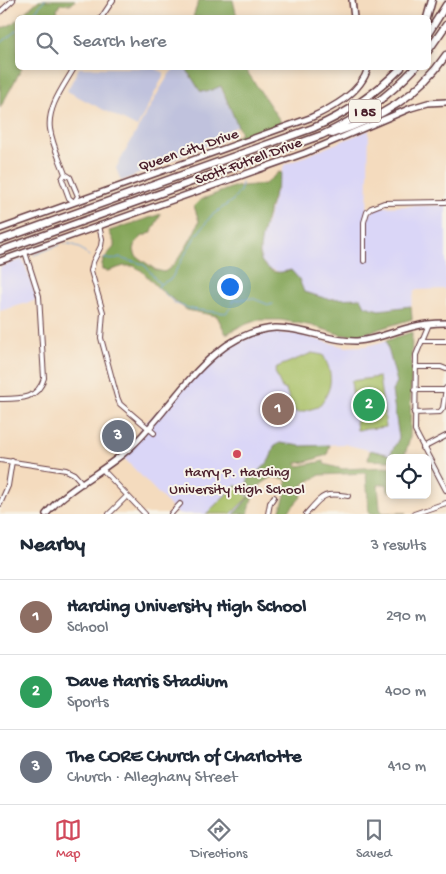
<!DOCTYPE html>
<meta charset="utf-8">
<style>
body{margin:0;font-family:"Gochi Hand",sans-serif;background:#f6f6f7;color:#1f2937}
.controls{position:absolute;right:15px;bottom:15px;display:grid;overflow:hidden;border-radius:8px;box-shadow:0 2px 8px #0003}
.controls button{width:45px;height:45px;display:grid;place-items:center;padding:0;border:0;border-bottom:1px solid #e0e1e3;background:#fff;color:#1f2937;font:25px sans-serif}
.you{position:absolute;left:229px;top:286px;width:18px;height:18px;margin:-12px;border:4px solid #fff;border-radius:50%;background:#1a73e8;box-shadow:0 0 0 8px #1a73e833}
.badge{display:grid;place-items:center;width:32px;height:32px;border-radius:50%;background:#d1495b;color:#fff;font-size:16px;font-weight:700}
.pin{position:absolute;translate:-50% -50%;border:2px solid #fff;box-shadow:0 1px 5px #0006}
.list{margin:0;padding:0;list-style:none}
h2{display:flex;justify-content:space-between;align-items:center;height:65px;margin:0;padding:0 20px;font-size:21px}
h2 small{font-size:16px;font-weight:400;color:#747a83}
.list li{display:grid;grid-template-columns:32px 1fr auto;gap:15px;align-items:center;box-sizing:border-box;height:75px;padding:0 20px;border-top:1px solid #e0e1e3}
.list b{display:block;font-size:19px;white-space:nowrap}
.list p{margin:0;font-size:16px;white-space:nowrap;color:#747a83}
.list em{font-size:16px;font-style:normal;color:#747a83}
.icon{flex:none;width:28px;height:28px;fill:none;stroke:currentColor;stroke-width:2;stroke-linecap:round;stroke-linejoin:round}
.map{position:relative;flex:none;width:446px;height:514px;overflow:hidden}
.search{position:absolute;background:#fff;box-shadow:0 2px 8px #0003;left:15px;right:15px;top:15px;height:55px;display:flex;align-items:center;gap:12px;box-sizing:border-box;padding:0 18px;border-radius:8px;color:#747a83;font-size:19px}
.sheet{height:290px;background:#fff}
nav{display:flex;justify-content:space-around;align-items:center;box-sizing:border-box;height:70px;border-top:1px solid #e0e1e3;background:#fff;font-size:14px;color:#747a83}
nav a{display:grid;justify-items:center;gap:2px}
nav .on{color:#d1495b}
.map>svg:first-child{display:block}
.built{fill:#dad6f7}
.industrial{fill:#c0c2dd}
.green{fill:#a7bf65;stroke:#786f48}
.forest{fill:#85a65a;stroke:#686242}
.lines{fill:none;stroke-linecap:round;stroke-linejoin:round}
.stream{stroke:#6c9ed7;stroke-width:1}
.street-casing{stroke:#643b41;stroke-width:6}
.secondary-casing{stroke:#643b41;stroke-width:8}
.highway-casing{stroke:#643b41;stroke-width:9}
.street{stroke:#fff;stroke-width:4}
.secondary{stroke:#fff;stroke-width:5}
.highway{stroke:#fff;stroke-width:6}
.poi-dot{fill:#d1495b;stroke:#f7f3e8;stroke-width:2}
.labels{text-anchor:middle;stroke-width:4;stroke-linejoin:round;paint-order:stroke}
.shield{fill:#f7f3e8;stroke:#7e5f64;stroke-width:1}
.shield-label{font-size:14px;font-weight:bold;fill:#4a1f2b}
.street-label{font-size:15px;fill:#4a1f2b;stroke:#f7f3e8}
.poi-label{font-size:15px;fill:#4a1f2b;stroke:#f7f3e8}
</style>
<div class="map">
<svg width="446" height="514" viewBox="0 0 446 514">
<rect width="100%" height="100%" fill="#f7f3e8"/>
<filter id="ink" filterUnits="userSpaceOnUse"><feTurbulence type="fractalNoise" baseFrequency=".02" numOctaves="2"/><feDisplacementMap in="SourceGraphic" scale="10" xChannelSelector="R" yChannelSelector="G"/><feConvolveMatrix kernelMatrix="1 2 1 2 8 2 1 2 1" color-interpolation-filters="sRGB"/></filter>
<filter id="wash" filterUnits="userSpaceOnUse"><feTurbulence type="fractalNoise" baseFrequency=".0096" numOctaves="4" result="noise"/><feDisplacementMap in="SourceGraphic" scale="20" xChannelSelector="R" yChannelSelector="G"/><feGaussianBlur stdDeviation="1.12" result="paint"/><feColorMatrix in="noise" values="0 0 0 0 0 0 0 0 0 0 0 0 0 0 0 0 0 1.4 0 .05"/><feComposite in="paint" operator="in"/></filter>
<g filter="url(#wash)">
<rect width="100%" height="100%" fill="#f4dbbe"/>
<path class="built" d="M369,130l-2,88 5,-6 7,-5 67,-2v84l-31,1 -4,16 -32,4 -14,-4 -4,-8 -33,1 -24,-7 -5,-13 -31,-11 -7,-8 -1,-13 3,-13 21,-69z
M23,259l14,41 -37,11v-44z
M270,333l26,1 49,13 21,-1 20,-5 11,41 -5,9 7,47 -9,17 -46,-11 -61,3 -21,27 -18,40h-66l-56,-58 23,-23 -5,-5 85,-79 28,-13z"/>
<path class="industrial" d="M79,68h75l11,5 -28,54 -70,-36z
M176,68h10l14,23 7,1 13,-6 18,40 -15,7 3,5 -105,43 -5,-13 43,-77 11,-18z"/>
<path class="green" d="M312,353l11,2c11,19 10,35 -5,52l-20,6 -5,-3 -7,-20 -4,-2 -7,-16 2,-5z
M379,377l7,50 -29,3 -6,-49z
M236,485l12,12 -17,17h-25z"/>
<path class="forest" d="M39,0h36l-3,4h-12l-3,6 2,7h-40z
M199,0h34l4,17h-44z
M17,19l1,49h4l-22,40v-79l12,-5z
M186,68h60l2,5 33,49 -3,3 -46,17 -2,-1 1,-2 10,-5 -20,-48 -14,6 -7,-1z
M279,172l3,1c-6,17 -27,71 -21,87 2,5 10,11 15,12 4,1 11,-1 15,-2l8,9 5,13 24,7 33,-1 4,8 14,4 32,-4 1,13 -53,16h-17l-29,-9 -32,-6h-23l-17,6 -15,8 -9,-18 -30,-6 -28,-21 -17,-18 -8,-5h-10l-16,5 -6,-1c-2,-11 6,-15 12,-23v-5l-5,-11 52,-17 -10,19 -8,3 -7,6 -2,8 2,6 20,14 8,2c13,-6 30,-37 35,-51l-5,-15 6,-6 33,-13 32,-3z
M412,332l-2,105 -6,21h-14v3l-22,-1 2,-10 20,5 9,-17 -7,-47 5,-9 -11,-41z
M280,443l21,3 29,-1 -3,10 -21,7 -9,1v2l2,1 25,-5v3l18,5 48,-2v25l-2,-1 -1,-7 -9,1 2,24 3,4h23l-37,1 -3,-41 -46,2 -18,10 -1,12 -15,17h-13l6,-2c5,-11 8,-21 7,-33l-13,-2c-8,4 -19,11 -21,21 -1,5 -2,10 -4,16h-14l15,-17 -3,-7 2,-11c15,-12 21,-12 26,-33z"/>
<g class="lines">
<path class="stream" d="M29,18l16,-18
M0,44l18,-15
M64,244c10,-2 19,6 25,12
M34,255l25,-10
M104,258l7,2 9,-3c7,6 16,3 24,8 7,5 9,14 16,19l-2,3c3,2 15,15 17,16 15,8 34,8 51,10l6,-7 2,-6 18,-2 17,7 4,-1
M160,284l11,-5 24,-42 16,-21 22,-16 7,-9 2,-8"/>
</g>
</g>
<g filter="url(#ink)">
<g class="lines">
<g class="street-casing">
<path id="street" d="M0,12l13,-12
M101,18l12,-18
M65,174l-3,5 7,19 5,4 4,-6 -8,-19 -5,-3c-5,-14 -13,-30 -15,-45 -3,-22 14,-43 24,-61
M99,226l3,13 -1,7 -8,16 -2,9 12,41 -2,26 16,59 3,7 34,29
M364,261v-39l3,-10 4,-4 13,-5 62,-1
M429,324l-13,31 -1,76 31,59
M422,341h24
M415,367h26l5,2
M414,390h32
M0,399c19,0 38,1 44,-21l-5,-82 -14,-44
M414,413l26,-1 3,-4 3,-20
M423,448l23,-12
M0,460l66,10 8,4 9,10
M103,470l42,44
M0,504l8,-18 4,-25
M109,514l18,-18
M171,514l9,-10
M268,514l2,-11 4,-6
M306,514c17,-19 17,-22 42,-18
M414,514l32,-11"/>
</g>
<g class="secondary-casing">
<path id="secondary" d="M352,0l2,18
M0,229l310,-111c22,-10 51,-25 58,-50
M0,261l305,-108 106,-45 17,-5 18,-1
M46,514c23,-28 60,-43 86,-68 44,-41 76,-113 143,-118 28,-1 54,14 82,13 19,-1 37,-10 55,-14 11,-3 22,-4 34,-4"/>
</g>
<g class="highway-casing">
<path id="highway" d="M427,18l5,-18
M428,34l18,-29
M428,51l18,-26
M332,134c48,-16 86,-37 114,-79
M0,240l313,-112c33,-14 63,-35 88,-60
M0,251l322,-116c35,-16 67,-39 93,-67"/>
</g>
<use href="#street" class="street"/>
<use href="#secondary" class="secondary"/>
<use href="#highway" class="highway"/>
</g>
</g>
<circle class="poi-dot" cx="237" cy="454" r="5"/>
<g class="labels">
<rect class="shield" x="349" y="99.5" width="32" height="23" rx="4"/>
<g class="shield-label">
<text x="365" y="116">I 85</text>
</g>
<g class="street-label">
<text transform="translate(188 149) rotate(-19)" y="5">Queen City Drive</text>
<text transform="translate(248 160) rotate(-20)" y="5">Scott Futrell Drive</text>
</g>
<g class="poi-label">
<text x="237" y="476">Harry P. Harding<tspan x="237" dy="17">University High School</tspan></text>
</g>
</g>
</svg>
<div class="controls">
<button><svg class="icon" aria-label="locate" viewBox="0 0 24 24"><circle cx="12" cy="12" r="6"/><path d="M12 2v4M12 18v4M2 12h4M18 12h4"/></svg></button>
</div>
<div class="you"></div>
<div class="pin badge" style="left:278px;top:409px;background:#8d6e63">1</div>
<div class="pin badge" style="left:369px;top:405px;background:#2e9e5b">2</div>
<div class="pin badge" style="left:118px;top:436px;background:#6b7280">3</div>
<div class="search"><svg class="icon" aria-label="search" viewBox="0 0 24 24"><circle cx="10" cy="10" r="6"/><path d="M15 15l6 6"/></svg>Search here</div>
</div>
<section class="sheet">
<h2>Nearby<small>3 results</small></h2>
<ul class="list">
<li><span class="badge" style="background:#8d6e63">1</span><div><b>Harding University High School</b><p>School</p></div><em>290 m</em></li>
<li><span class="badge" style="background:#2e9e5b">2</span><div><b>Dave Harris Stadium</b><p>Sports</p></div><em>400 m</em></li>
<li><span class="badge" style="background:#6b7280">3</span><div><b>The CORE Church of Charlotte</b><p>Church · Alleghany Street</p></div><em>410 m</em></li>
</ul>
</section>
<nav>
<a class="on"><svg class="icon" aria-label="map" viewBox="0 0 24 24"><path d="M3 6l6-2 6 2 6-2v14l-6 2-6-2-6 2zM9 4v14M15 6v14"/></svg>Map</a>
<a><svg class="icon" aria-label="directions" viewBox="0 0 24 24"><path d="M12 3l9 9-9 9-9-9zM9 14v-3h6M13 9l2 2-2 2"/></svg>Directions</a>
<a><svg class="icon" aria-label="saved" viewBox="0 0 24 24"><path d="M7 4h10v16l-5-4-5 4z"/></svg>Saved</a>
</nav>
